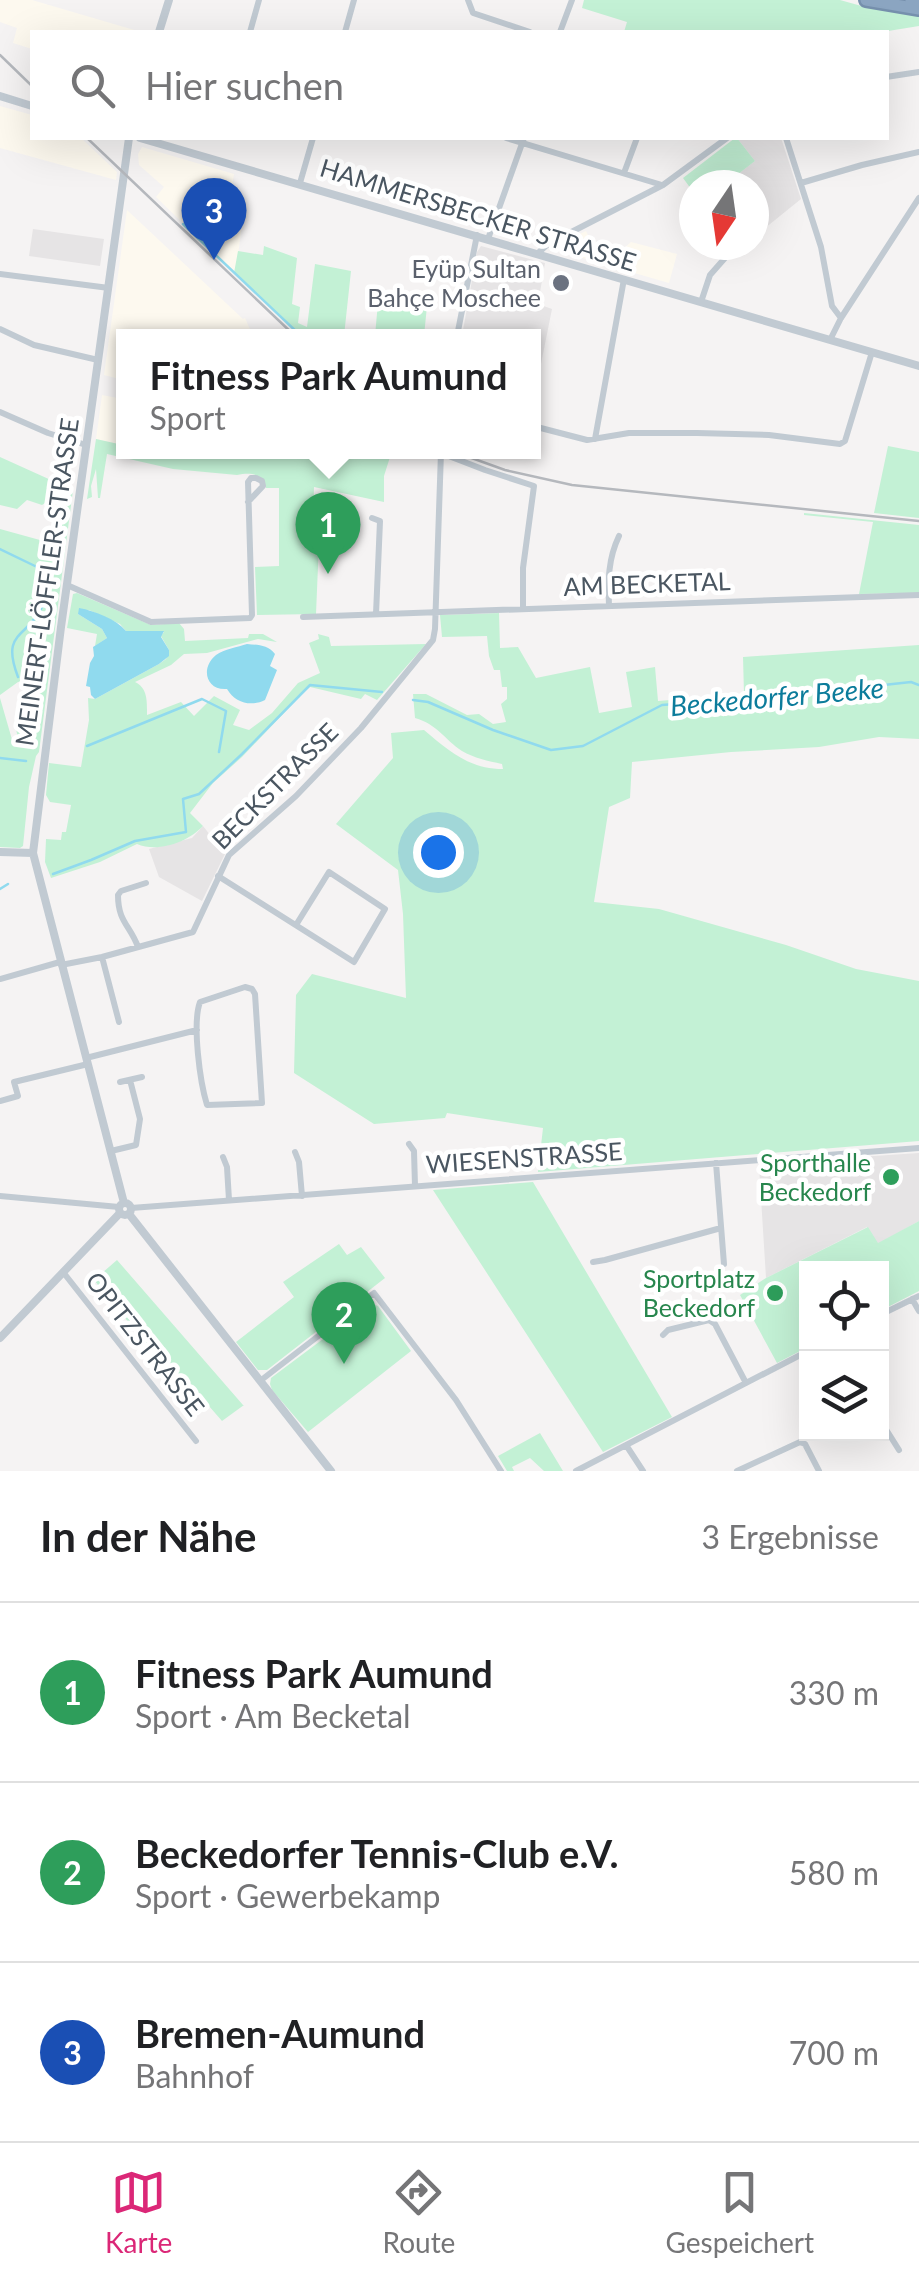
<!DOCTYPE html>
<html lang="de">
<meta charset="utf-8">
<style>
body{margin:0;font-family:Lato,sans-serif;background:#f6f6f6;color:#202124}
.controls{position:absolute;right:30px;bottom:30px;display:grid;overflow:hidden;border-radius:0px;box-shadow:0 10px 40px #0002}
.controls button{width:90px;height:90px;display:grid;place-items:center;padding:0;border:0;border-bottom:2px solid #e0e0e0;background:#fff;color:#202124;font:50px sans-serif}
.compass{position:absolute;left:679px;top:170px;width:90px;height:90px;border-radius:50%;background:#fff;box-shadow:0 10px 40px #0002;rotate:193deg}
.you{position:absolute;left:438px;top:852px;width:35px;height:35px;margin:-25px;border:8px solid #fff;border-radius:50%;background:#1a73e8;box-shadow:0 0 0 15px #1a73e833}
.badge{display:grid;place-items:center;width:65px;height:65px;border-radius:50%;background:#db2777;color:#fff;font-size:32px;font-weight:700}
.pin{position:absolute;translate:-50% -82px;filter:drop-shadow(0 2px 5px #0008)}
.pin::after{content:'';position:absolute;top:52px;width:35px;height:30px;background:inherit;clip-path:polygon(0 0,100% 0,50% 100%)}
.popup{position:absolute;left:116px;top:329px;width:425px;height:130px;box-sizing:border-box;display:grid;place-content:center;border-radius:0px;background:#fff;filter:drop-shadow(0 2px 8px #0005);font-size:32px;white-space:nowrap;color:#757577}
.popup b{font-size:38px;color:#202124}
.popup::after{content:'';position:absolute;left:50%;top:100%;margin-left:-20px;border:20px solid transparent;border-top-color:#fff}
.list{margin:0;padding:0;list-style:none}
h2{display:flex;justify-content:space-between;align-items:center;height:130px;margin:0;padding:0 40px;font-size:42px}
h2 small{font-size:32px;font-weight:400;color:#757577}
.list li{display:grid;grid-template-columns:65px 1fr auto;gap:30px;align-items:center;box-sizing:border-box;height:180px;padding:0 40px;border-top:2px solid #e0e0e0}
.list b{display:block;font-size:38px;white-space:nowrap}
.list p{margin:0;font-size:32px;white-space:nowrap;color:#757577}
.list em{font-size:32px;font-style:normal;color:#757577}
.icon{flex:none;width:55px;height:55px;fill:none;stroke:currentColor;stroke-width:2;stroke-linecap:round;stroke-linejoin:round}
.map{position:relative;flex:none;width:919px;height:1471px;overflow:hidden}
.search{position:absolute;background:#fff;box-shadow:0 10px 40px #0002;left:30px;right:30px;top:30px;height:110px;display:flex;align-items:center;gap:25px;box-sizing:border-box;padding:0 35px;border-radius:0px;color:#757577;font-size:38px}
.sheet{height:670px;background:#fff}
nav{display:flex;justify-content:space-around;align-items:center;box-sizing:border-box;height:140px;border-top:2px solid #e0e0e0;background:#fff;font-size:28px;color:#757577}
nav a{display:grid;justify-items:center;gap:5px}
nav .on{color:#db2777}
.map>svg:first-child{display:block}
.commercial{fill:#fdf9ef}
.education{fill:#e6e4e5}
.green{fill:#c3f1d5}
.water{fill:#90daee}
.lines{fill:none;stroke-linecap:round;stroke-linejoin:round}
.stream{stroke:#90daee;stroke-width:2.5}
.motorway-casing{stroke:#7690ad;stroke-width:16}
.minor{stroke:#c1cad2;stroke-width:6}
.tertiary{stroke:#c1cad2;stroke-width:8}
.motorway{stroke:#8ba5c1;stroke-width:11}
.rail{stroke:#b5b8bd;stroke-width:2.5}
.worship-dot{fill:#6b7280;stroke:#fff;stroke-width:4}
.leisure-dot{fill:#2e9e5b;stroke:#fff;stroke-width:4}
.labels{text-anchor:middle;stroke-width:9;stroke-linejoin:round;paint-order:stroke}
.street-label{font-size:25px;fill:#4a5661;stroke:#fff}
.worship-label{font-size:25px;fill:#5b616d;stroke:#fff;text-anchor:end}
.leisure-label{font-size:25px;fill:#27864d;stroke:#fff;text-anchor:end}
.water-label{font-size:28px;font-style:italic;fill:#0c7c9b;stroke:#fff}
</style>
<div class="map">
<svg width="919" height="1471" viewBox="0 0 919 1471">
<rect width="100%" height="100%" fill="#f5f3f3"/>
<path class="commercial" d="M0,0h32l109,32h-109v17l-19,-6 4,-15 -17,-6z
M0,106l32,9v23h49l36,34 -1,8 -116,-32z
M142,147l92,27 -6,39 15,3 -7,55 -2,2 -78,-76 8,-10 -25,-22 -1,-11z
M127,210l116,109 2,-1 8,18h-10l-9,-3v3h-111v44l-19,-5z
M586,231l5,10 22,4 -6,20 -52,-15 2,-5z
M631,242l46,12 -8,29 -52,-15 6,-19z
M102,395l21,4v21l-6,24 -21,-5z"/>
<path class="education" d="M737,138h44l20,61 -47,38v-52h-30l31,-24z
M33,229l71,10 -4,27 -71,-10z
M481,246l64,17 -7,41 14,5 -14,70 -5,-1v-42h-71l15,-84z
M203,826l22,28 -23,47 -43,-24 -10,-28 43,-11z
M919,1153v68l-41,23 -11,-17 -101,51 -7,-112 73,-6 7,18 5,-2v-18z"/>
<path class="green" d="M584,0h256l25,7 54,9v10l-37,6h-258l3,-10 -45,-14z
M735,138h2l18,23 -31,24h-30v8l-11,-15z
M264,246l33,12 -5,46 8,3 -2,16 9,4 8,-63 36,7 -7,65h-43l-67,-63 4,-22 25,4z
M415,294l13,2 -4,40h-49l3,-34 34,5z
M96,439l27,6v7h30l20,3 2,-3h70l1,2c15,-1 35,1 47,-2h90l7,5 -6,19v26l-70,-15 -1,30 7,1 -4,96 -59,1 -2,-48 24,-1v-78h-13c-3,-15 -16,-16 -29,-13l-64,-6 -66,-15 -7,44h-2l-2,-29 -5,17 1,11 -5,2z
M888,446l31,6v66l-45,-5z
M0,457l73,33 -34,262 -3,4 -7,31 -6,59 -3,2 -20,-1v-149l13,45 5,-4 -3,-16c6,-13 14,-19 9,-34l6,-6 -1,-3 -11,2 -18,13v-166l58,16 6,-45 -10,-3 -12,8 -15,-5 -10,9 -17,-4z
M804,513l115,12v68l-60,1 14,-72 -69,-7z
M77,593l74,32 28,-2 5,6 1,12 63,-3 1,-4h14l14,8 -19,-3 -51,14 -23,1 -13,11 -36,17c13,6 12,20 12,33l34,-13 13,14 20,-20 26,14 -7,15 16,5 23,-17 26,-30 22,-10 -11,-30 10,-4 -1,-5 11,3 2,9 95,-2 -49,56 -12,-6 -4,5 -51,-12 -7,6 -61,64 -29,26 -23,30 13,13c-15,16 -45,27 -66,18l-37,18 -49,16 -6,-16 1,-23 15,1 1,-8h4l5,-27 -21,-3 -4,-7 3,-32 32,4 8,-47 -1,-22 7,1 64,-35 7,-5 3,-9 -8,-14 3,-4 -38,-1 -6,-7 -31,-14 -11,4 24,15 5,9 -12,8 2,-12 -30,-6 6,-34z
M499,613l1,35 18,-1 18,31 54,-11 9,46 33,-6 -6,-35 29,-5 3,34 86,-7 -1,-37 176,-12v94l-40,-2 -60,10 -88,5 -99,10 -2,36 -21,9 -15,95 65,7 127,36 70,24 63,12v160l-381,31 5,-44 -96,-15 -2,5 -71,6 -80,-51 2,-78 16,-21 94,24 -3,-84 -5,-44 -62,-46 57,-66 -2,-25 33,-3c25,21 45,39 79,39l-1,-5c-14,-3 -28,-6 -40,-13 -18,-12 -25,-27 -47,-33l-2,-24h13l41,21 12,-1 14,10 13,-2 -5,-18 6,-5v-12h-5l-2,-17h-6l-5,-14 -2,-20 -45,1 -2,-22z
M533,1182l139,235 -69,35 -170,-262z
M919,1221v70l-37,19v-42h-76v80l-29,15 -37,-68 26,-17 102,-51 10,16z
M339,1244l8,11 14,-8 24,31 -118,92h-9l-22,-28 58,-45 -11,-15z
M117,1260l126,145h1l-22,16 -27,-31 -16,-6 -85,-104z
M371,1303l7,3 33,45 -103,81 -36,-42 -2,-6 1,-6z
M540,1433l23,38h-19l-14,-13 -18,9 2,4h-7l-9,-15z"/>
<path class="water" d="M79,608c16,3 37,11 47,23h38l-3,6 8,13v6l-10,8 -64,35 -4,-4 -1,-8 -4,-1 4,-23 4,-7 -1,-9 14,-9 -5,-9 -24,-15z
M247,644c11,1 21,1 28,10l-5,12 7,4 -12,30c-14,7 -30,3 -38,-11 -21,2 -27,-21 -11,-34 8,-6 22,-8 31,-11z"/>
<g class="lines">
<path class="stream" d="M183,224l118,112
M0,549l37,18 12,14c-2,8 -3,17 -6,24 -15,34 -43,25 -25,72
M413,700l15,2 65,28 58,20 32,-4 79,-41 131,-10 118,-13 8,3
M87,746l115,-47 24,12 -7,41
M0,758l26,3
M53,874l38,-14 44,-19 51,-9 -3,-33 16,-5 43,-40 68,-69 72,7
M0,889l8,-5"/>
<g class="motorway-casing">
<path id="motorway" d="M866,0l53,9
M911,0l8,1"/>
</g>
<path class="minor" d="M468,0l5,13 57,19
M250,32l9,-32
M345,32l9,-32
M560,32l12,-32
M886,77l33,-5
M506,138l156,47
M786,138l35,109 11,59 9,12
M624,173l13,-35
M300,183l13,-45
M801,183l61,-18 57,-13
M488,239l36,-101
M537,254l11,-10 115,-59 64,-47
M0,274l109,14
M701,302l9,-27 15,-17 1,-6
M0,329l34,16 64,15
M457,336l20,-101
M830,340l11,-22 78,-120
M0,412l48,21 38,12
M533,426l54,14 42,-7h68l72,2 71,9 5,-3 27,-89
M595,439l29,-160
M441,453l44,17 49,16 -11,82v41
M372,518l8,3 -4,93
M67,585l84,37 99,-4 2,-3 -4,-133 3,-4h5l6,3 1,5 -15,16
M609,606c-1,-26 -1,-47 10,-70
M303,617l616,-22
M218,876l136,86 31,-53 -56,-37 -33,53
M138,947c-8,-22 -20,-25 -20,-52l3,-4 25,-8
M102,957l17,65
M61,965l41,-8 91,-25 36,-77 67,-59 65,-68 72,-88 2,-11 6,-177
M0,979l60,-17
M245,987l7,2 3,5 7,109 -55,2c-7,-23 -15,-81 -7,-103z
M86,1058l111,-28
M120,1082l22,-5
M0,1101l18,-5 -4,-14 74,-18
M409,1144l5,7 1,35
M111,1151l25,-6 4,-26 -10,-39
M295,1152l4,10 3,34
M223,1157l4,10 2,33
M716,1163l8,101
M0,1196l119,11
M131,1208l788,-60
M593,1262l12,-2 116,-32
M63,1272l133,169
M912,1299l7,12
M882,1314l37,-18
M663,1335l5,-5 41,-10 6,4 31,59
M260,1381l114,-88 82,107 45,71
M882,1423l17,27
M626,1445l17,26
M576,1471l230,-119
M737,1471l63,-29 5,2 14,27"/>
<path class="tertiary" d="M159,32l10,-32
M0,96l32,10
M140,138l779,228
M0,852l33,1
M119 1209a6 6 0 1 1 12 0a6 6 0 1 1-12 0Z
M124,1203l-91,-350 28,-226 68,-489
M129,1214l202,257
M0,1338l120,-125"/>
<use href="#motorway" class="motorway"/>
<path class="rail" d="M0,55l32,31
M87,138l208,198
M455,452l50,18 67,15 347,36"/>
</g>
<circle class="worship-dot" cx="561" cy="283" r="10"/>
<g class="leisure-dot">
<circle cx="891" cy="1177" r="10"/>
<circle cx="775" cy="1293" r="10"/>
</g>
<g class="labels">
<g class="street-label">
<text transform="translate(478 215) rotate(17)" y="9">HAMMERSBECKER STRASSE</text>
<text transform="translate(47 582) rotate(-82)" y="9">MEINERT-LÖFFLER-STRASSE</text>
<text transform="translate(647 584) rotate(-2)" y="9">AM BECKETAL</text>
<text transform="translate(275 786) rotate(-45)" y="9">BECKSTRASSE</text>
<text transform="translate(524 1158) rotate(-4)" y="9">WIESENSTRASSE</text>
<text transform="translate(145 1344) rotate(52)" y="9">OPITZSTRASSE</text>
</g>
<g class="worship-label">
<text x="541" y="278">Eyüp Sultan<tspan x="541" dy="29">Bahçe Moschee</tspan></text>
</g>
<g class="leisure-label">
<text x="871" y="1172">Sporthalle<tspan x="871" dy="29">Beckedorf</tspan></text>
<text x="755" y="1288">Sportplatz<tspan x="755" dy="29">Beckedorf</tspan></text>
</g>
<g class="water-label">
<text transform="translate(777 697) rotate(-5)" y="10">Beckedorfer Beeke</text>
</g>
</g>
</svg>
<div class="controls">
<button><svg class="icon" aria-label="locate" viewBox="0 0 24 24"><circle cx="12" cy="12" r="6"/><path d="M12 2v4M12 18v4M2 12h4M18 12h4"/></svg></button>
<button><svg class="icon" aria-label="layers" viewBox="0 0 24 24"><path d="M12 4l9 5-9 5-9-5zM3 14l9 5 9-5"/></svg></button>
</div>
<svg class="compass" viewBox="-18 -18 36 36"><path d="M0-13l5 13h-10z" fill="#e53935"/><path d="M0 13l5-13h-10z" fill="#757577"/></svg>
<div class="you"></div>
<div class="pin badge" style="left:328px;top:574px;background:#2e9e5b">1</div>
<div class="popup"><b>Fitness Park Aumund</b>Sport</div>
<div class="pin badge" style="left:344px;top:1364px;background:#2e9e5b">2</div>
<div class="pin badge" style="left:214px;top:260px;background:#1a4fb4">3</div>
<div class="search"><svg class="icon" aria-label="search" viewBox="0 0 24 24"><circle cx="10" cy="10" r="6"/><path d="M15 15l6 6"/></svg>Hier suchen</div>
</div>
<section class="sheet">
<h2>In der Nähe<small>3 Ergebnisse</small></h2>
<ul class="list">
<li><span class="badge" style="background:#2e9e5b">1</span><div><b>Fitness Park Aumund</b><p>Sport · Am Becketal</p></div><em>330 m</em></li>
<li><span class="badge" style="background:#2e9e5b">2</span><div><b>Beckedorfer Tennis-Club e.V.</b><p>Sport · Gewerbekamp</p></div><em>580 m</em></li>
<li><span class="badge" style="background:#1a4fb4">3</span><div><b>Bremen-Aumund</b><p>Bahnhof</p></div><em>700 m</em></li>
</ul>
</section>
<nav>
<a class="on"><svg class="icon" aria-label="map" viewBox="0 0 24 24"><path d="M3 6l6-2 6 2 6-2v14l-6 2-6-2-6 2zM9 4v14M15 6v14"/></svg>Karte</a>
<a><svg class="icon" aria-label="directions" viewBox="0 0 24 24"><path d="M12 3l9 9-9 9-9-9zM9 14v-3h6M13 9l2 2-2 2"/></svg>Route</a>
<a><svg class="icon" aria-label="saved" viewBox="0 0 24 24"><path d="M7 4h10v16l-5-4-5 4z"/></svg>Gespeichert</a>
</nav>
